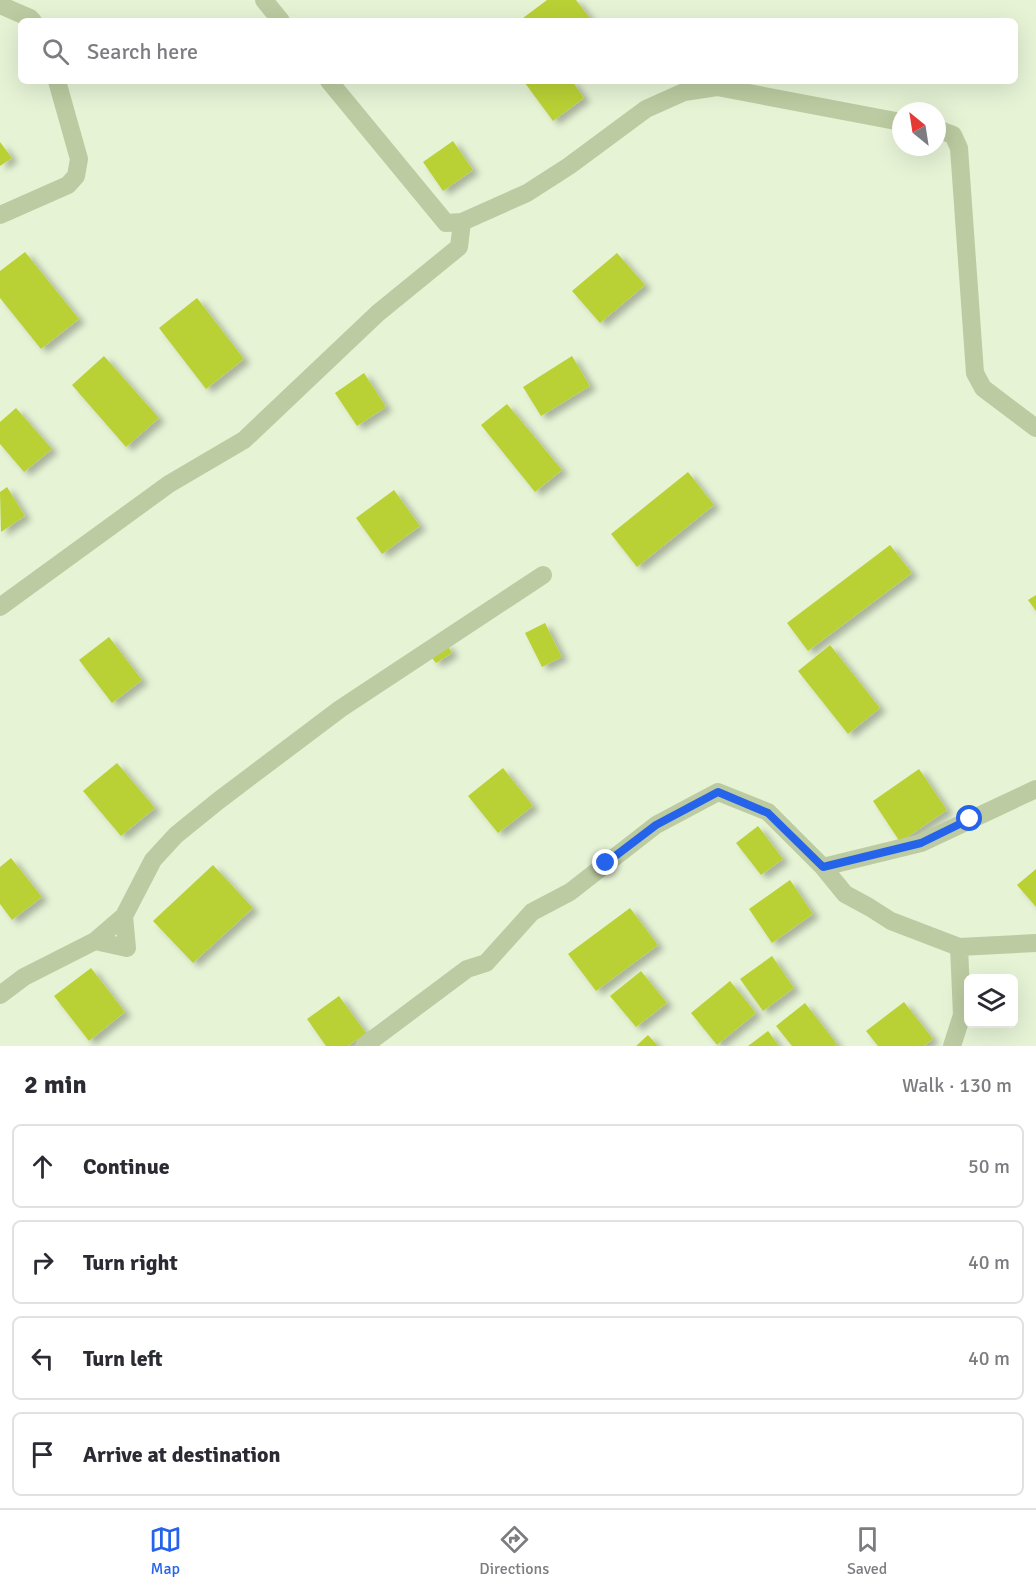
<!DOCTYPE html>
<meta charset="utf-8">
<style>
body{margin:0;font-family:Signika,sans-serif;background:#f2f2f3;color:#2b2b33}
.controls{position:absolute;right:18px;bottom:18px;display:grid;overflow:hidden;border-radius:9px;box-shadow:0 6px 24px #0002}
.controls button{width:54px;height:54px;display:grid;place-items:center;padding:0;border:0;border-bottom:2px solid #e1e1e2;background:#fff;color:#2b2b33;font:30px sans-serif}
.compass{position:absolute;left:892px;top:102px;width:54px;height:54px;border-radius:50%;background:#fff;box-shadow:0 6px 24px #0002;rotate:330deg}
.stop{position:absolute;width:18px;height:18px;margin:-14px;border:4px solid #2563eb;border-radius:50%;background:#fff}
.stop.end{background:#2563eb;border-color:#fff;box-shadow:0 2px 6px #0008}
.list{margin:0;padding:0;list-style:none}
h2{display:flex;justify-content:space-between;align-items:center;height:78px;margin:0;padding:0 24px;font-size:26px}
h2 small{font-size:20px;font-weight:400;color:#7c7c81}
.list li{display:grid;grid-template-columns:39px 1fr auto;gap:18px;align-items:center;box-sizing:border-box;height:84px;margin:0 12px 12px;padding:0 12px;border:2px solid #e1e1e2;border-radius:9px}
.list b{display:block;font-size:22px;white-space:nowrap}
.list em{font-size:20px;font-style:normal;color:#7c7c81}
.icon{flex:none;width:33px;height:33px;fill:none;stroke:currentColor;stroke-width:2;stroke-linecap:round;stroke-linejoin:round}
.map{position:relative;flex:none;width:1036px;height:1046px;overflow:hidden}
.search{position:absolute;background:#fff;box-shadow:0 6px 24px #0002;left:18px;right:18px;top:18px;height:66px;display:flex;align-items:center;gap:15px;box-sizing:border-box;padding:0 21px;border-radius:9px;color:#7c7c81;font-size:22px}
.sheet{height:462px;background:#fff}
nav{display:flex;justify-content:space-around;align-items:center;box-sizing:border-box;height:84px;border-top:2px solid #e1e1e2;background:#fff;font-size:16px;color:#7c7c81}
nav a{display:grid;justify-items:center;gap:3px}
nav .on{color:#2563eb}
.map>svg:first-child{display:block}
.building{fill:#b9d135;filter:url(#shadow)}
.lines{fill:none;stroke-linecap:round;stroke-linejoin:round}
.minor{stroke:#bccba1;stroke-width:18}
.route{stroke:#2563eb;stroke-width:8}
</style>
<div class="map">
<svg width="1036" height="1046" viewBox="0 0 1036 1046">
<defs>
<filter id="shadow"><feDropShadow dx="6" dy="4" stdDeviation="3" flood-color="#0004"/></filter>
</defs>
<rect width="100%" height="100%" fill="#e6f3d5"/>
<path class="building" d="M547,0h29l16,21h-73z
M528,81h44l12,17 -31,23 -28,-38z
M453,141l20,29 -30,21 -20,-29z
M0,142l12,16 -12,8z
M25,252l54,67 -38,30 -41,-51v-27z
M617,253l28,32 -45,38 -28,-32z
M197,298l47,61 -38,30 -47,-61z
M104,356l55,62 -33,29 -54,-62z
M572,356l18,30 -49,30 -18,-29z
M364,373l22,34 -29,19 -22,-33z
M507,404l55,66 -27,22 -54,-67z
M16,408l36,41 -28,23 -24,-28v-22z
M688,472l26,33 -77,62 -26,-33z
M7,487l18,29 -24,16 -1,-40z
M394,490l26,36 -38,28 -26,-36z
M890,545l22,28 -104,78 -21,-28z
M1036,595v16l-8,-11z
M545,623l17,34 -20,10 -17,-34z
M109,637l33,43 -30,23 -33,-43z
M446,643l6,10 -16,10 -7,-9z
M830,645l50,63 -32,26 -50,-63z
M117,763l38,45 -34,28 -38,-45z
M503,768l30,38 -35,27 -30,-37z
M919,769l28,41 -47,32 -27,-41z
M758,826l25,33 -22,16 -25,-32z
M11,858l31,39 -30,23 -12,-16v-37z
M213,865l40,43 -60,55 -40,-42z
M1036,869v38l-19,-22z
M790,880l23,34 -41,29 -23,-34z
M630,908l28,37 -62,46 -28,-37z
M772,956l22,32 -31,23 -23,-32z
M91,968l34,44 -36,29 -35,-45z
M641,971l26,32 -31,24 -26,-31z
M730,981l26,32 -39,32 -26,-32z
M339,996l27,37 -18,13h-22l-19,-27z
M904,1002l29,37 -9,7h-46l-12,-15z
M805,1003l32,41 -2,2h-43l-16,-20z
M768,1031l11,15h-31z
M648,1035l10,11h-22z"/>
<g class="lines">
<path class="minor" d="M264,0l17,21
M0,5l30,13 3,3
M329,81l117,142 16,-1 65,-29 42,-27 77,-57 38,-17 33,-5 184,35
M937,129l16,6 6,13 16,225 8,15 53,40
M0,215l68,-30 8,-9 3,-17 -22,-78
M0,607l169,-123 75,-44 134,-127 81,-66 3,-25
M823,867l98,-24 115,-54
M95,941l32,7 -3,-32
M959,947l77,-4
M0,995l24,-18 71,-36 29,-25 29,-56 23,-25 42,-34 122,-92 203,-134
M364,1046l103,-77 19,-6 46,-51 38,-20 86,-67 62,-33 50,20 55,55 22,27 24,13 22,14 68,26 3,68 -10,31"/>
</g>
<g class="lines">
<path class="route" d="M606,863l50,-38 62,-33 50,21 55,54 98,-24 49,-24"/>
</g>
</svg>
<div class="controls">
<button><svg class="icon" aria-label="layers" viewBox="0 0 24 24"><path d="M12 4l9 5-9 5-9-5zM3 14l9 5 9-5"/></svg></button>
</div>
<svg class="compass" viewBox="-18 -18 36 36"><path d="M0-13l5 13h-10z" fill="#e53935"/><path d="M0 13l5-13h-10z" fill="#7c7c81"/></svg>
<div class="stop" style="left:970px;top:819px"></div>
<div class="stop end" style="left:606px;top:863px"></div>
<div class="search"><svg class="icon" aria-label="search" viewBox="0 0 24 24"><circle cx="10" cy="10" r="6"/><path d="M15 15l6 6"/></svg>Search here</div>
</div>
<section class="sheet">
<h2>2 min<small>Walk · 130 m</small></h2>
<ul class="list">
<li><svg class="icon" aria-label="ahead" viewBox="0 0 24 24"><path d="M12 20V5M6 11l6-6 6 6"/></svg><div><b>Continue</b></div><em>50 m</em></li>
<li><svg class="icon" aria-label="right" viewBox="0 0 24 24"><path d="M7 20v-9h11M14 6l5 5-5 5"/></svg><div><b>Turn right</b></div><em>40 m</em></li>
<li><svg class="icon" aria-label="left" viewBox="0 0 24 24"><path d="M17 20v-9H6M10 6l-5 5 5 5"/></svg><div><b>Turn left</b></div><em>40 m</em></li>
<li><svg class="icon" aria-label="arrive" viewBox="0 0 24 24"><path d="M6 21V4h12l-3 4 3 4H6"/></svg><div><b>Arrive at destination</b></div></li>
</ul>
</section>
<nav>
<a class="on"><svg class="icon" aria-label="map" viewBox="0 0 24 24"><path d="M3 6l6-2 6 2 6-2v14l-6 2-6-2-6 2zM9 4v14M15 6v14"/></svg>Map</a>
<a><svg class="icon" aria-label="directions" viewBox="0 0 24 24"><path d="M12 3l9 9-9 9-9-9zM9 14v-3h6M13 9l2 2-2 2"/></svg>Directions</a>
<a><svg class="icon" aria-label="saved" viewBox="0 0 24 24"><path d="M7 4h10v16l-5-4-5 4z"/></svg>Saved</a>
</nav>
